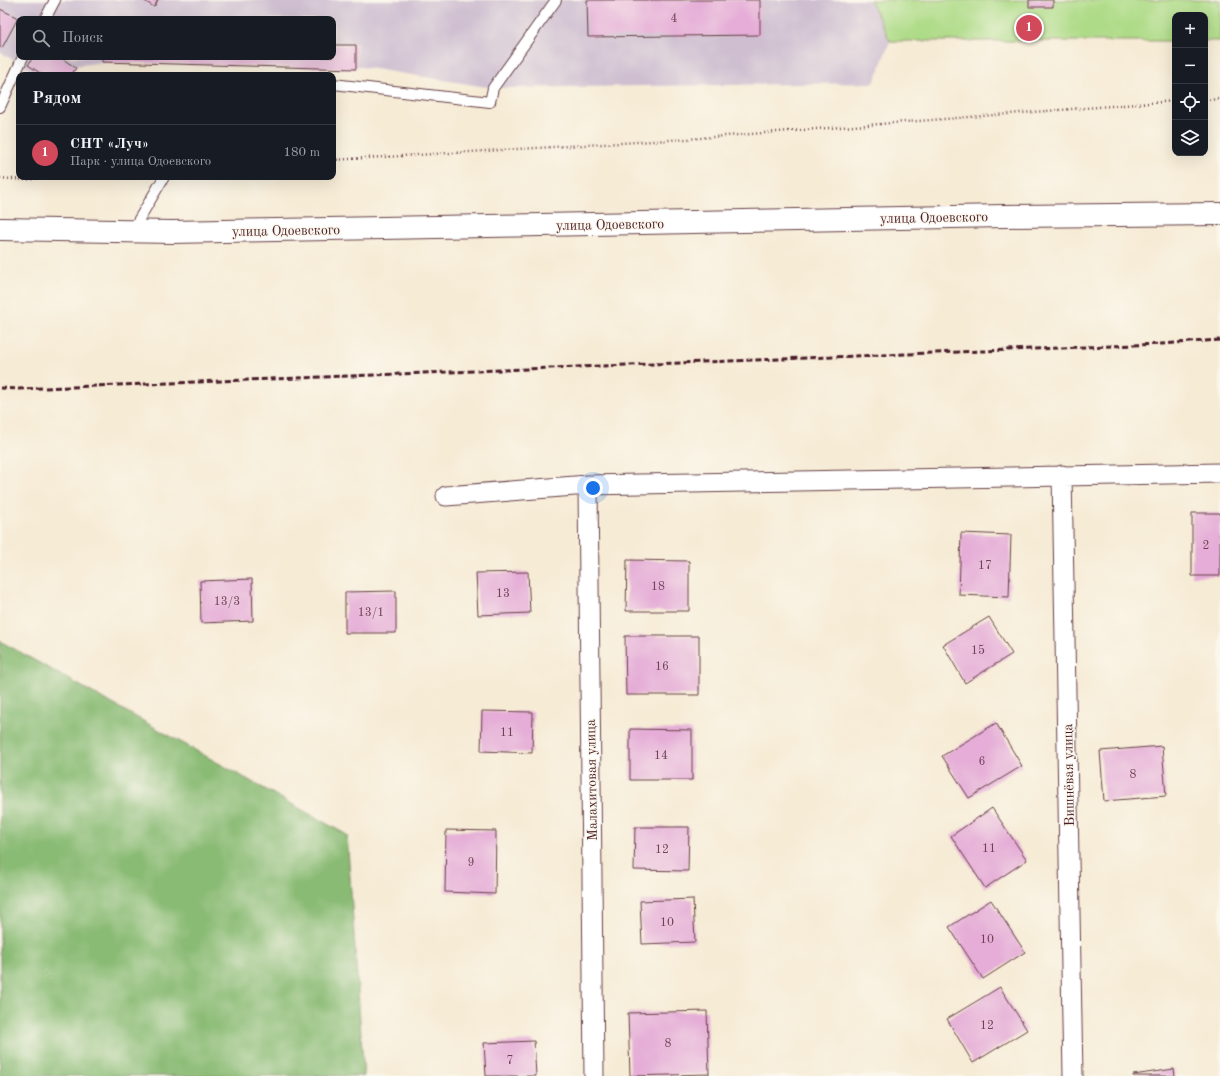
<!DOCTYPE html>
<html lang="ru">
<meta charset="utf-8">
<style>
body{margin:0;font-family:"Old Standard TT",serif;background:#242831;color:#f1f3f6}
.controls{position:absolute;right:12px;top:12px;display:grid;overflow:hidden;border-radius:8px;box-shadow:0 4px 16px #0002}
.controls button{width:36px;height:36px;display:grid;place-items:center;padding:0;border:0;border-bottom:1px solid #363941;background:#171b24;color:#f1f3f6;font:20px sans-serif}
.you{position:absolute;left:593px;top:488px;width:14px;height:14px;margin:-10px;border:3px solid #fff;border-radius:50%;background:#1a73e8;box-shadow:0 0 0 6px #1a73e833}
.badge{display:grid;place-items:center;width:26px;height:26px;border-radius:50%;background:#d1495b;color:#fff;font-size:13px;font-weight:700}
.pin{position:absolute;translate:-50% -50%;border:2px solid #fff;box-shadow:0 1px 4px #0006}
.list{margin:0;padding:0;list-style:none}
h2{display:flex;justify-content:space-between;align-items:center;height:52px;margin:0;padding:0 16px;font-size:17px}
h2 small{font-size:13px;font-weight:400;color:#9ea1a6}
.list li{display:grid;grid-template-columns:26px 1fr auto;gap:12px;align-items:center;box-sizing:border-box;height:56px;padding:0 16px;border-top:1px solid #363941}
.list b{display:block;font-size:15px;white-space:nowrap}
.list p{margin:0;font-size:13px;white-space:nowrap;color:#9ea1a6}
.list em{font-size:13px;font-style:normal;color:#9ea1a6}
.icon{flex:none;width:22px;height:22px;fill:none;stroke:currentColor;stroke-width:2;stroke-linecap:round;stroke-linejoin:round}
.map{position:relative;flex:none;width:1220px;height:1076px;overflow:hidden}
.search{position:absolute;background:#171b24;box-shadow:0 4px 16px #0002;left:16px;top:16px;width:320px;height:44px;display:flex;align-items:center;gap:10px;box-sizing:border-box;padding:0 14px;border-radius:8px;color:#9ea1a6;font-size:15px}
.panel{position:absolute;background:#171b24;box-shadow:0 4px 16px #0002;left:16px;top:72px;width:320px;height:108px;border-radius:8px}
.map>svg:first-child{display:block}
.industrial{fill:#cebed0}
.green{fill:#aedb87;stroke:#7c7d59}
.forest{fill:#8abb74;stroke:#6a6d50}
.building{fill:#e5add7}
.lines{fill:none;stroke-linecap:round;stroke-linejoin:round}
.service-casing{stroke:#643e44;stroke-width:12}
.minor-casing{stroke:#643e44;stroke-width:21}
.tertiary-casing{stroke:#643e44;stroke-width:24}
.path{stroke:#643e44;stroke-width:2.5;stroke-dasharray:1 3;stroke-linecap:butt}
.service{stroke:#fff;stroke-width:10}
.minor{stroke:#fff;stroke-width:19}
.tertiary{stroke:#fff;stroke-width:22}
.rail{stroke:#4a1f2b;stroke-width:3;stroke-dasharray:6 3;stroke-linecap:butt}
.labels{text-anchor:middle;stroke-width:3;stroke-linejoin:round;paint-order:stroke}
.number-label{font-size:12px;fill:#714256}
.street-label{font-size:14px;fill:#4a1f2b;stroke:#fbf7ec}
</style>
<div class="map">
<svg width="1220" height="1076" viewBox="0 0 1220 1076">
<rect width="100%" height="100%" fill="#fbf7ec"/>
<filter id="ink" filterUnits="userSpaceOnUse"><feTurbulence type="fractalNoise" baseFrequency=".025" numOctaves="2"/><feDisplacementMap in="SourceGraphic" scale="8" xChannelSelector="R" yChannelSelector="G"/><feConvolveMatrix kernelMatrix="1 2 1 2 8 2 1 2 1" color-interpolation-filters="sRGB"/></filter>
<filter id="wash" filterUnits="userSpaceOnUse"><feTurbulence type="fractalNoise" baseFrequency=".012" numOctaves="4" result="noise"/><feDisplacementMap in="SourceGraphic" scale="16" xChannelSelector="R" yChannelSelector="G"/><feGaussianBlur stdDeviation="0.9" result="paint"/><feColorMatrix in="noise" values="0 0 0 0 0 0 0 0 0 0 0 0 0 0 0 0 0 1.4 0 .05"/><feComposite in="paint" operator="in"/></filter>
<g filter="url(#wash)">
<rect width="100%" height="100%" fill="#f6ebd5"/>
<path class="industrial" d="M0,0h870l20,41 -16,42 -381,5 -137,-22 1,-22 -24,-1v-24h-314v38h83v5l-27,4 -5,9h-31l-39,-23z"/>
<path class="green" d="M870,0h350v41h-15v-26h-30v26h-285z"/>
<path class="forest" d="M0,641l347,194 17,241h-364z"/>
<g id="blocks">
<path class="building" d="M143,0h15l-4,7z
M587,0h173v35l-172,2z
M1029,0h24v7h-24z
M0,9l18,9 -16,30 -2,-1z
M333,45h23v24l-254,-7v-5h231z
M33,57h27l16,11 -5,7h-28l-15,-10z
M1192,513h28v63h-28z
M961,533l50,2 -2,62 -50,-2z
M627,560l62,1v50h-63z
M528,572l2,41 -52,2 -2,-42z
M252,579l1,42 -52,2 -1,-42z
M396,591v42h-51v-41z
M989,617l23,37 -47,29 -22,-38z
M625,636h74v59h-73z
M482,711l51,1 -1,41 -51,-2z
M996,723l26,43 -53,32 -27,-42z
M630,729l62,1v50h-62z
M1162,746l4,50 -62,5 -4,-50z
M992,808l35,52 -42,28 -34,-52z
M635,827h54l-1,44 -54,-1z
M446,830l50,1 -1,63 -50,-2z
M693,899l2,43 -53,2 -2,-43z
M991,900l34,52 -42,27 -34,-52z
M1000,987l27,43 -54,33 -26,-44z
M707,1011l2,63 -79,2 -2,-63z
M534,1041l2,35h-50l-2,-33z
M1174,1069l1,7h-42v-1z"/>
</g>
</g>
<g filter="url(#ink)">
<use href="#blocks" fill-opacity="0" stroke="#643e44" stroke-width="1"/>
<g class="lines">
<g class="service-casing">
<path id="service" d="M45,19l10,-19
M333,84l157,18 3,-14 63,-88
M0,107l23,-50
M132,231l32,-54"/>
</g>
<g class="minor-casing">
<path id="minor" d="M1062,475l11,601
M588,485l6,591
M446,496l142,-11 632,-12"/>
</g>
<g class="tertiary-casing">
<path id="tertiary" d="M0,229l172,3 832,-16 216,-2"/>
</g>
<path class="path" d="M1205,100l15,-1
M333,160l354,-21 488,-38
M0,178l25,2 22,-3"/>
<use href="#service" class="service"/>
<use href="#minor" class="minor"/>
<use href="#tertiary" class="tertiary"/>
<path class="rail" d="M0,388l18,1 1143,-45 59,-4"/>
</g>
</g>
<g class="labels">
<g class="number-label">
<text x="674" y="22">4</text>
<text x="1206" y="549">2</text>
<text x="985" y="569">17</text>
<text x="658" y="590">18</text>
<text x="503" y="597">13</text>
<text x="227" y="605">13/3</text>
<text x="371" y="616">13/1</text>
<text x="978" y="654">15</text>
<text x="662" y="670">16</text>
<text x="507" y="736">11</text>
<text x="661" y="759">14</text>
<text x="982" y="765">6</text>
<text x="1133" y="778">8</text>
<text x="989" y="852">11</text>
<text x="662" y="853">12</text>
<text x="471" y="866">9</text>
<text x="667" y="926">10</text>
<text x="987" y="943">10</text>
<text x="987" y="1029">12</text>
<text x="668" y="1047">8</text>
<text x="510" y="1064">7</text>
</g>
<g class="street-label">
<text transform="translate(934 217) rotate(-1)" y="5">улица Одоевского</text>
<text transform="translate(610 224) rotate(-1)" y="5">улица Одоевского</text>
<text transform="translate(286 230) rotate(-1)" y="5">улица Одоевского</text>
<text transform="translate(1068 775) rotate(-91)" y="5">Вишнёвая улица</text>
<text transform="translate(591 780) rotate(-91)" y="5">Малахитовая улица</text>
</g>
</g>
</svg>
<div class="controls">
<button>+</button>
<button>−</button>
<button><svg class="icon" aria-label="locate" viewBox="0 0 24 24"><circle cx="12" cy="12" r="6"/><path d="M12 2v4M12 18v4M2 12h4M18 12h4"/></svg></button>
<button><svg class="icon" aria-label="layers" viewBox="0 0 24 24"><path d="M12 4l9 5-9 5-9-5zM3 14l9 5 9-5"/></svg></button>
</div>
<div class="you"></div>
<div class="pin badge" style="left:1029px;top:28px">1</div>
<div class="search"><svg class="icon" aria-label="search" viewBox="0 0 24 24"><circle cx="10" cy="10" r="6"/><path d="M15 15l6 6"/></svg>Поиск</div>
<section class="panel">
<h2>Рядом<small></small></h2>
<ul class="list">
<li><span class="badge">1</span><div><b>СНТ «Луч»</b><p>Парк · улица Одоевского</p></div><em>180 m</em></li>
</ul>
</section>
</div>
